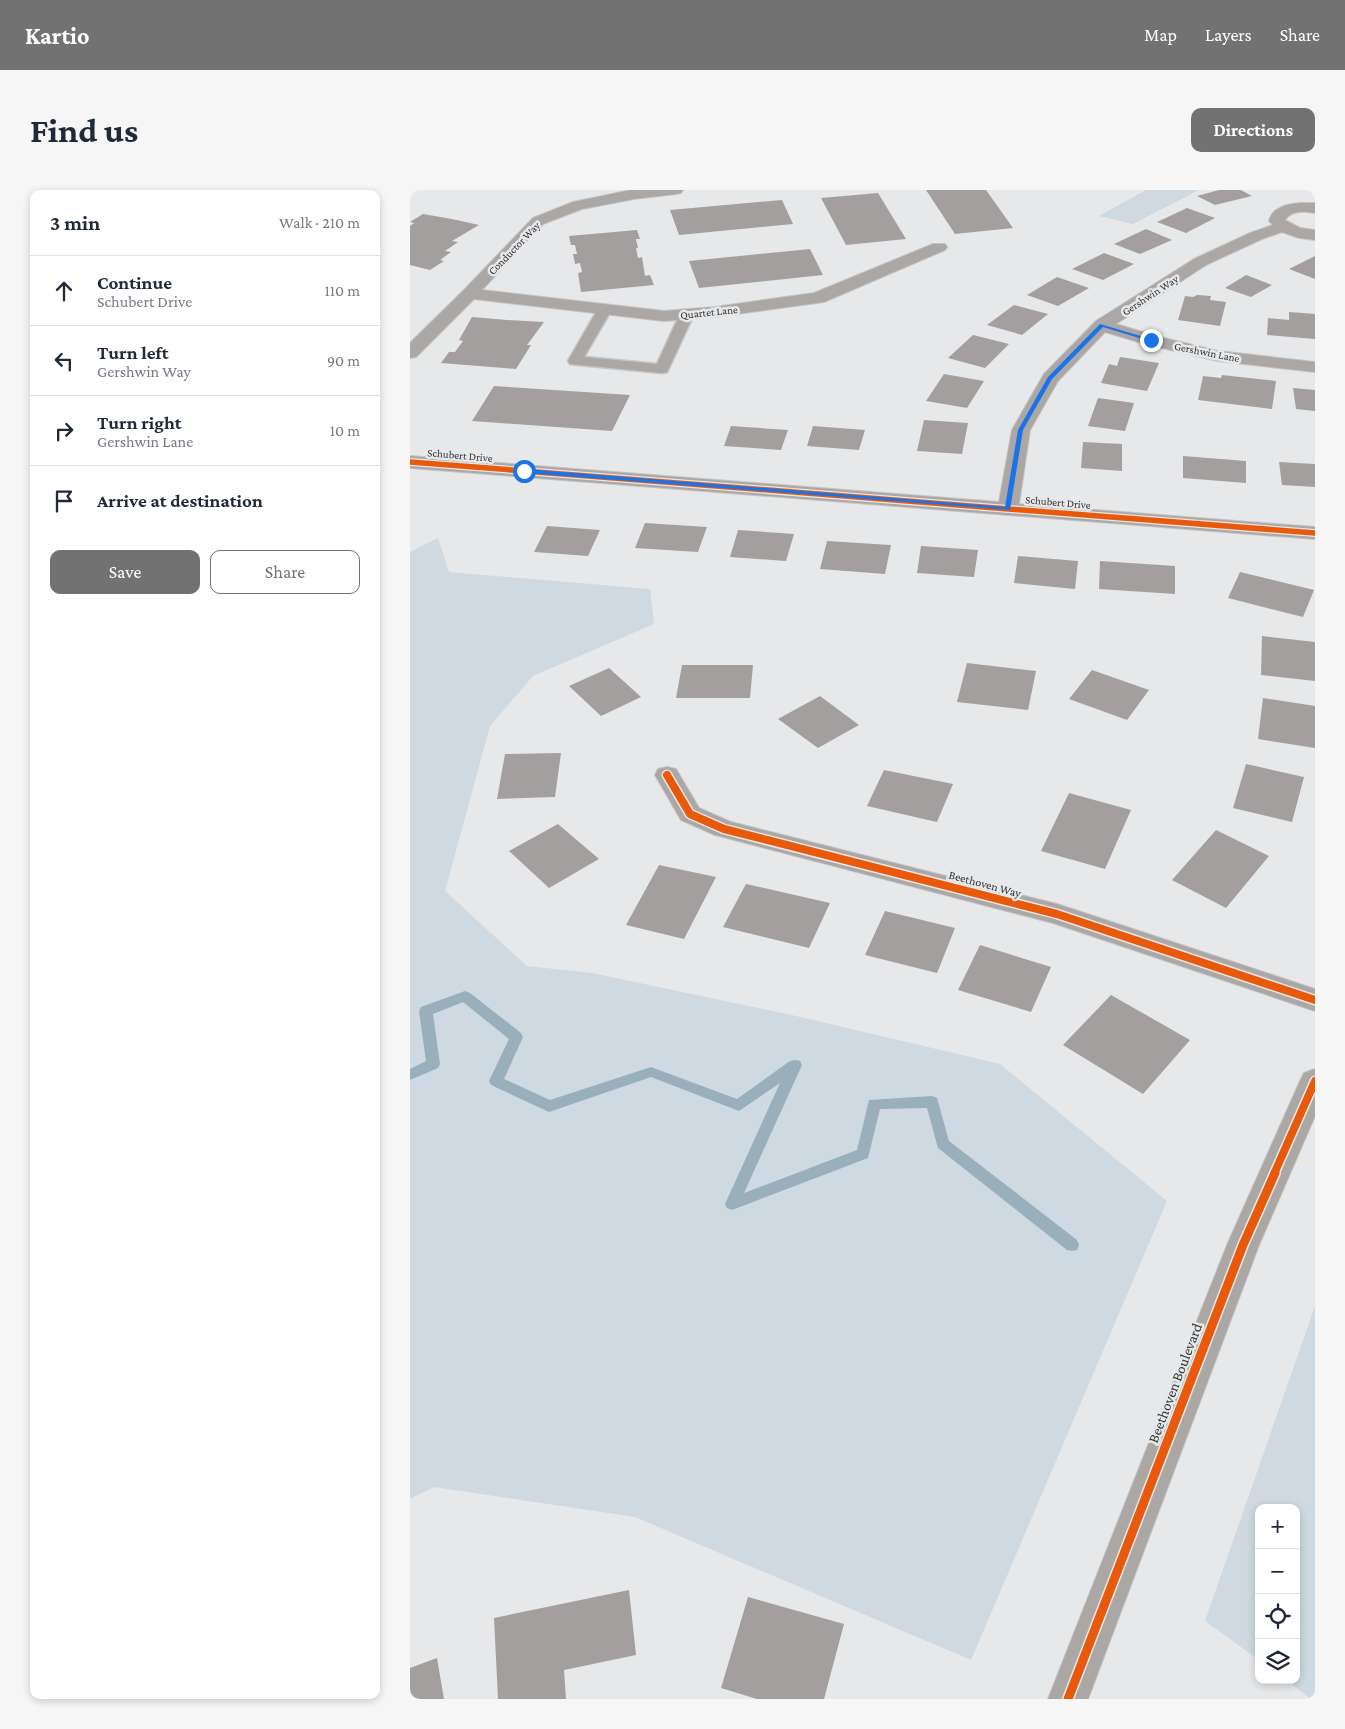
<!DOCTYPE html>
<meta charset="utf-8">
<style>
body{margin:0;font-family:"Crimson Pro",serif;background:#f6f6f7;color:#1f2937}
.controls{position:absolute;right:15px;bottom:15px;display:grid;overflow:hidden;border-radius:10px;box-shadow:0 2px 8px #0003}
.controls button{width:45px;height:45px;display:grid;place-items:center;padding:0;border:0;border-bottom:1px solid #e0e1e3;background:#fff;color:#1f2937;font:25px sans-serif}
.stop{position:absolute;width:15px;height:15px;margin:-11px;border:4px solid #1a73e8;border-radius:50%;background:#fff}
.stop.end{background:#1a73e8;border-color:#fff;box-shadow:0 1px 5px #0008}
.list{margin:0;padding:0;list-style:none}
h2{display:flex;justify-content:space-between;align-items:center;height:65px;margin:0;padding:0 20px;font-size:21px}
h2 small{font-size:16px;font-weight:400;color:#747a83}
.list li{display:grid;grid-template-columns:32px 1fr auto;gap:15px;align-items:center;box-sizing:border-box;height:70px;padding:0 20px;border-top:1px solid #e0e1e3}
.list b{display:block;font-size:19px;white-space:nowrap}
.list p{margin:0;font-size:16px;white-space:nowrap;color:#747a83}
.list em{font-size:16px;font-style:normal;color:#747a83}
.actions{display:flex;gap:10px;padding:15px 20px}
.actions a{flex:1;padding:11px 0;border:1px solid #727273;border-radius:10px;text-align:center;font-size:18px;color:#727273}
.actions .main{background:#727273;color:#fff}
.icon{flex:none;width:28px;height:28px;fill:none;stroke:currentColor;stroke-width:2;stroke-linecap:round;stroke-linejoin:round}
.map{position:relative;flex:none;width:905px;height:1509px;overflow:hidden;border-radius:10px}
header{display:flex;align-items:center;gap:30px;box-sizing:border-box;height:70px;padding:0 25px;background:#727273;color:#fff}
header strong{font-size:24px}
nav{display:flex;gap:28px;margin-inline-start:auto;font-size:18px}
.intro{display:flex;align-items:center;justify-content:space-between;box-sizing:border-box;height:120px;padding:0 30px}
h1{margin:0;font-size:35px}
.button{padding:12px 22px;border-radius:10px;background:#727273;color:#fff;font-size:18px;font-weight:700}
main{display:flex;gap:30px;padding:0 30px}
aside{flex:1;background:#fff;border-radius:10px;box-shadow:0 2px 8px #0003}
.map>svg:first-child{display:block}
.green{fill:#ced9e1}
.lines{fill:none;stroke-linecap:round;stroke-linejoin:round}
.stream{fill:#99afbb;fill-rule:evenodd}
.building{fill:#a49f9f}
.service-casing{stroke:#c3c4c5;stroke-width:3}
.minor-casing{stroke:#c3c4c5;stroke-width:2}
.service{fill:#aaa7a5;fill-rule:evenodd}
.minor{fill:#aaa7a5;fill-rule:evenodd}
.cycleway-far2-casing{stroke:#e6e8ea;stroke-width:8}
.cycleway-far1-casing{stroke:#e6e8ea;stroke-width:11}
.cycleway-casing{stroke:#e6e8ea;stroke-width:12}
.cycleway-far2{stroke:#e8590c;stroke-width:5.5}
.cycleway-far1{stroke:#e8590c;stroke-width:8}
.cycleway{stroke:#e8590c;stroke-width:9}
.route{fill:#1a73e8}
.labels{text-anchor:middle;stroke-width:5;stroke-linejoin:round;paint-order:stroke}
.far-street-label{font-size:11px;fill:#333334;stroke:#e6e8ea}
.street-label{font-size:12px;fill:#333334;stroke:#e6e8ea}
.near-street-label{font-size:15px;fill:#333334;stroke:#e6e8ea}
</style>
<header>
<strong>Kartio</strong>
<nav><a>Map</a><a>Layers</a><a>Share</a></nav>
</header>
<div class="intro"><h1>Find us</h1><a class="button">Directions</a></div>
<main>
<aside>
<h2>3 min<small>Walk · 210 m</small></h2>
<ul class="list">
<li><svg class="icon" aria-label="ahead" viewBox="0 0 24 24"><path d="M12 20V5M6 11l6-6 6 6"/></svg><div><b>Continue</b><p>Schubert Drive</p></div><em>110 m</em></li>
<li><svg class="icon" aria-label="left" viewBox="0 0 24 24"><path d="M17 20v-9H6M10 6l-5 5 5 5"/></svg><div><b>Turn left</b><p>Gershwin Way</p></div><em>90 m</em></li>
<li><svg class="icon" aria-label="right" viewBox="0 0 24 24"><path d="M7 20v-9h11M14 6l5 5-5 5"/></svg><div><b>Turn right</b><p>Gershwin Lane</p></div><em>10 m</em></li>
<li><svg class="icon" aria-label="arrive" viewBox="0 0 24 24"><path d="M6 21V4h12l-3 4 3 4H6"/></svg><div><b>Arrive at destination</b></div></li>
</ul>
<div class="actions"><a class="main">Save</a><a>Share</a></div>
</aside>
<div class="map">
<svg width="905" height="1509" viewBox="0 0 905 1509">
<rect width="100%" height="100%" fill="#e7e8e9"/>
<path class="green" d="M736,0h53l-66,34 -34,-8z
M28,348l11,34 201,17 4,35 -121,52 -43,50 -45,165 82,75 65,7 204,43 204,48 167,137 -196,459 -336,-143 -201,-30 -24,12v-947z
M905,1116v393h-4l-25,-19h10v-172h-37v152l-54,-39z"/>
<g class="lines">
<path class="stream" d="M55,801l5,2 51,40 2,4 -19,42 46,21 101,-33 86,32 53,-38 5,-1 5,1 2,4 -58,128 113,-43 12,-50 63,-4 5,2 12,43 128,99 2,5 -2,5 -5,1 -5,-1 -129,-102 -11,-40 -47,1 -12,49 -136,52 -5,-2 -2,-4 55,-121 -41,28 -88,-34 -102,35 -58,-27 -2,-4 20,-42 -46,-37 -30,12 7,50 -2,4 -28,12v-11l16,-8 -7,-50 2,-4z"/>
</g>
<path class="building" d="M516,0h60l27,38 -58,6z
M809,0h22l11,6 -37,9 -18,-9z
M468,3l28,46 -60,6 -25,-47z
M372,10l11,24 -114,11 -9,-25z
M777,18l28,10 -29,15 -29,-11z
M13,24l29,5 27,6 -27,16 6,1 -13,9 6,1 -11,8 4,1 -14,9 -20,-5v-39l4,-3 -4,-1z
M736,39l26,11 -32,14 -26,-10z
M227,40l3,9h-4l2,9h-2l2,10 4,-1 3,19 5,-1 4,10 -73,7 -3,-19 4,-1 -2,-9 -5,1 -2,-10h4l-2,-9h-4l-2,-9z
M400,59l13,26 -124,13 -10,-27z
M694,63l30,11 -31,16 -31,-11z
M905,66v23l-26,-10z
M836,85l26,10 -21,12 -26,-9z
M647,87l32,11 -31,18 -31,-11z
M787,105l14,1 -1,4 16,2 -6,24 -42,-6 7,-24 8,1z
M604,115l34,9 -26,21 -35,-10z
M879,122l26,2v25l-48,-4 1,-17 21,2z
M62,127l35,3 37,2 -17,23h4l-15,24 -75,-6 8,-11h6l8,-11 -4,-1z
M563,145l36,9 -24,24 -37,-10z
M710,167l39,6 -12,28 -46,-8 8,-19 8,2z
M534,184l40,7 -17,27 -41,-7z
M812,185l54,6 -4,28 -74,-9 5,-24 18,2z
M84,196l136,9 -18,36 -140,-10z
M883,198l22,2v21l-19,-2z
M688,208l36,5 -9,28 -37,-5z
M514,230l44,3 -6,31 -45,-3z
M321,236l57,4 -7,20 -57,-4z
M403,236l52,4 -6,20 -52,-4z
M673,252l39,2v27l-41,-3z
M773,266l63,5v22l-63,-5z
M869,272l36,2v23l-33,-2z
M235,333l62,4 -9,25 -63,-4z
M137,336l53,4 -12,26 -54,-4z
M328,340l56,4 -8,27 -56,-4z
M417,351l64,4 -6,29 -65,-5z
M511,356l57,4 -4,27 -57,-4z
M608,366l60,5 -3,28 -61,-6z
M690,371l75,5v28l-76,-5z
M830,382l74,18 -11,27 -75,-19z
M852,446l53,6v39l-54,-6z
M557,473l69,8 -8,39 -71,-8z
M272,475h71l-3,33h-74z
M199,478l32,29 -40,19 -32,-30z
M682,480l57,20 -22,30 -58,-21z
M410,506l39,29 -41,23 -40,-29z
M853,508l52,8v42l-57,-9z
M151,563l-6,44 -58,2 8,-45z
M836,574l58,13 -12,45 -59,-14z
M474,580l69,14 -16,38 -70,-16z
M659,603l62,17 -26,59 -64,-18z
M148,634l41,35 -50,29 -40,-37z
M806,640l53,26 -43,52 -54,-28z
M249,675l57,12 -32,62 -58,-14z
M336,694l84,19 -21,45 -86,-21z
M475,721l70,17 -18,45 -72,-18z
M570,755l71,22 -20,45 -73,-22z
M701,805l79,45 -47,54 -80,-49z
M219,1400l7,65 -72,15 2,29h-68l-4,-81z
M338,1407l96,27 -20,75h-67l-36,-11z
M27,1468l7,41h-34v-31z"/>
<g class="lines">
<g class="service-casing">
<path id="service" d="M195,115l7,4 -28,48 73,7 23,-50 2,-3h10l2,3 -27,58 -5,1 -92,-9 -2,-3 30,-52z"/>
</g>
<g class="minor-casing">
<path id="minor" d="M221,0h52l-2,3 -5,1 -42,5 -52,10 -39,15 -61,66 182,21 51,-4 99,-14 119,-49h12l2,3 -2,3 -121,52 -109,15 -51,4 -190,-22 -58,58 -6,1v-15l54,-53 69,-72 40,-16z
M890,13h15v10c-11,-2 -24,-3 -30,7l15,8 15,2v10l-16,-2 -17,-6 -20,7 -56,26 -90,59 40,12 62,15 97,11v10l-97,-11 -73,-17 -40,-12 -47,49 -28,49 -11,74 296,23v12l-905,-71v-12l589,46 13,-72 32,-56 52,-53 98,-62 56,-26 23,-8 -4,-4c3,-14 19,-17 31,-18z
M257,577l9,2 23,39 32,14 326,82 258,85v22l-262,-88 -338,-88 -34,-15 -26,-45 3,-6z
M905,879v47l-56,129 -171,454h-40l179,-454 73,-164 4,-8z"/>
</g>
<use href="#service" class="service"/>
<use href="#minor" class="minor"/>
<g class="cycleway-far2-casing">
<path id="cycleway-far2" d="M0,272l905,71"/>
</g>
<g class="cycleway-far1-casing">
<path id="cycleway-far1" d="M257,585l23,39 34,15 333,85 258,86
M864,984l41,-93"/>
</g>
<g class="cycleway-casing">
<path id="cycleway" d="M658,1509l175,-454 32,-72"/>
</g>
<use href="#cycleway-far2" class="cycleway-far2"/>
<use href="#cycleway-far1" class="cycleway-far1"/>
<use href="#cycleway" class="cycleway"/>
</g>
<path class="route" d="M690,134l54,16 -5,1 -46,-14 -51,52 -29,51 -13,80 -486,-37 -3,-2 3,-2 481,38 13,-77 30,-53z"/>
<g class="labels">
<g class="far-street-label">
<text transform="translate(104 58) rotate(-46)" y="4">Conductor Way</text>
<text transform="translate(740 105) rotate(-33)" y="4">Gershwin Way</text>
<text transform="translate(299 122) rotate(-6)" y="4">Quartet Lane</text>
<text transform="translate(797 162) rotate(11)" y="4">Gershwin Lane</text>
<text transform="translate(50 265) rotate(5)" y="4">Schubert Drive</text>
<text transform="translate(648 312) rotate(5)" y="4">Schubert Drive</text>
</g>
<g class="street-label">
<text transform="translate(575 694) rotate(15)" y="4">Beethoven Way</text>
</g>
<g class="near-street-label">
<text transform="translate(765 1193) rotate(-69)" y="5">Beethoven Boulevard</text>
</g>
</g>
</svg>
<div class="controls">
<button>+</button>
<button>−</button>
<button><svg class="icon" aria-label="locate" viewBox="0 0 24 24"><circle cx="12" cy="12" r="6"/><path d="M12 2v4M12 18v4M2 12h4M18 12h4"/></svg></button>
<button><svg class="icon" aria-label="layers" viewBox="0 0 24 24"><path d="M12 4l9 5-9 5-9-5zM3 14l9 5 9-5"/></svg></button>
</div>
<div class="stop" style="left:114px;top:281px"></div>
<div class="stop end" style="left:741px;top:150px"></div>
</div>
</main>
